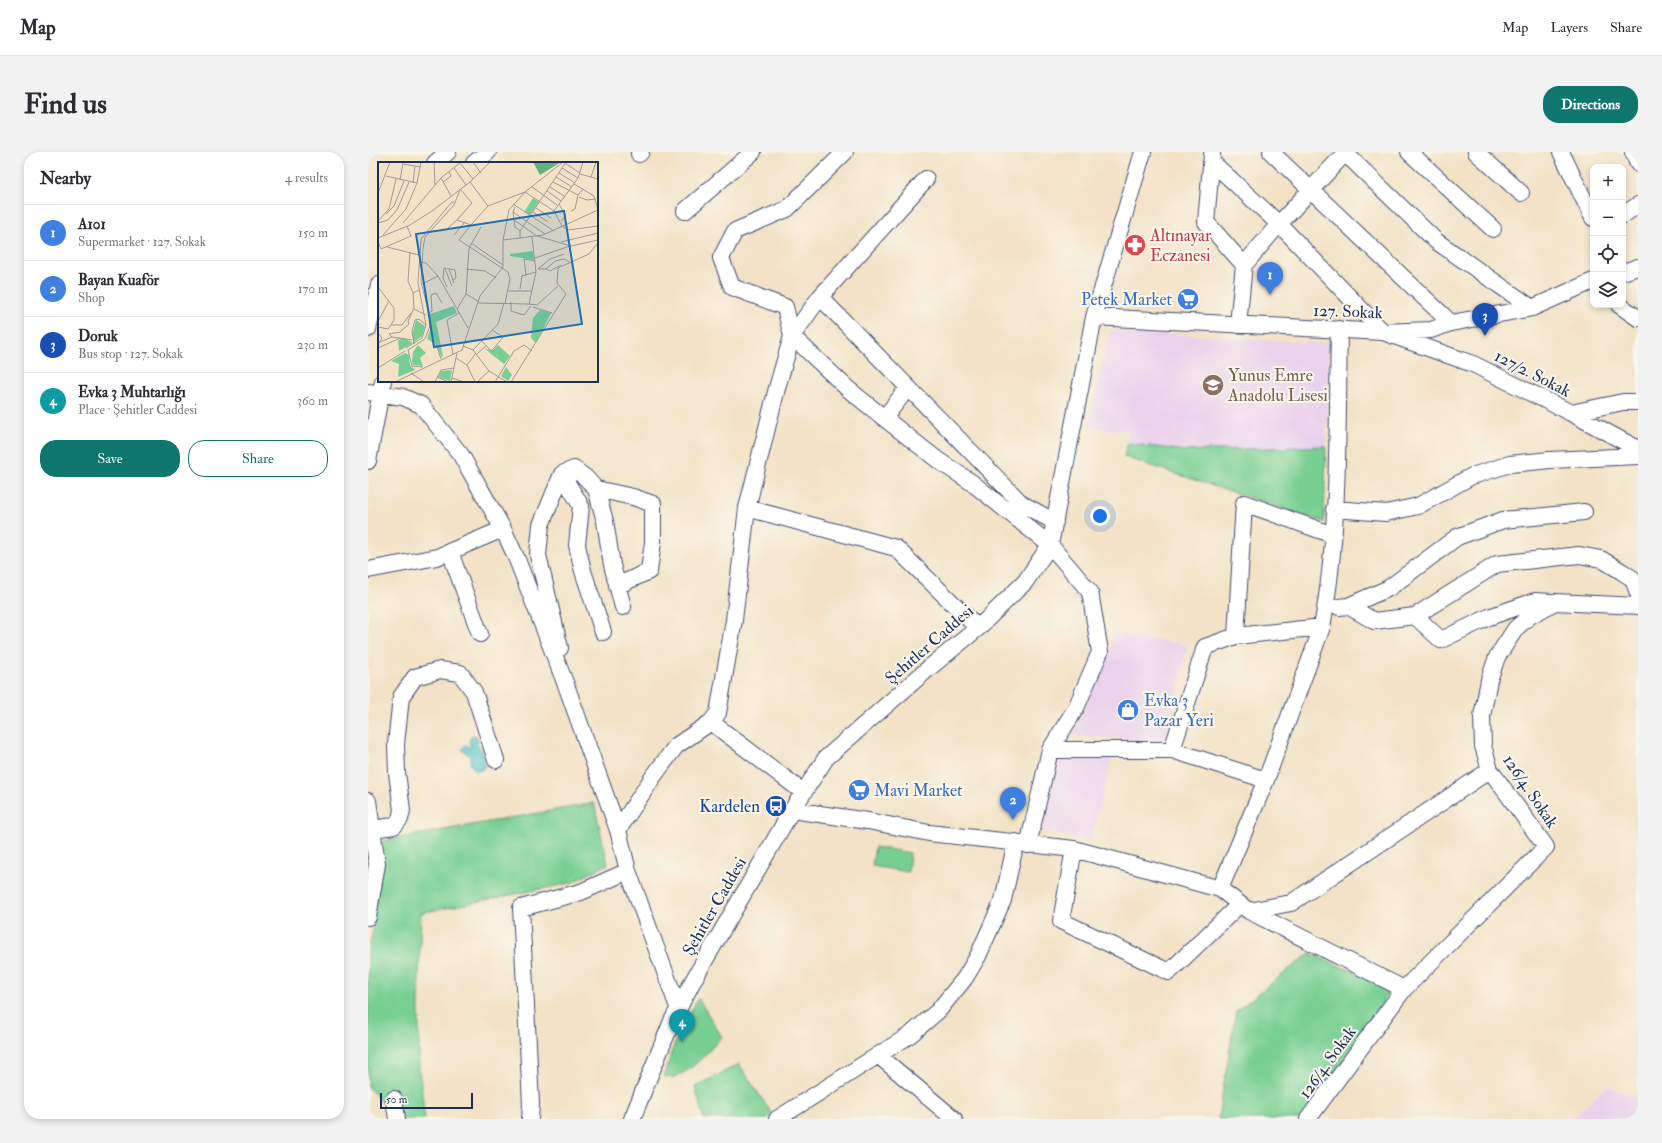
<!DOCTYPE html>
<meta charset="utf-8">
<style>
body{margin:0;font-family:"IM FELL Double Pica",serif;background:#f2f2f3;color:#2b2b33}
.controls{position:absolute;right:12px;top:12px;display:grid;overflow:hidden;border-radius:8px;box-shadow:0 2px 6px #0003}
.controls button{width:36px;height:36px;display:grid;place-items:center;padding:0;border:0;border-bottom:1px solid #e1e1e2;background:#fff;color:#2b2b33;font:20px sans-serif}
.scale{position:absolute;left:12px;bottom:10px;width:93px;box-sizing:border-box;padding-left:4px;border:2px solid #1b2f5e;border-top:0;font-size:11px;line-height:14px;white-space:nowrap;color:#1b2f5e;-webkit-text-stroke:3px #fbf7ec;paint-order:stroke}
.you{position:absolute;left:732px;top:364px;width:14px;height:14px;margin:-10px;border:3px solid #fff;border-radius:50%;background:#1a73e8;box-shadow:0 0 0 6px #1a73e833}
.badge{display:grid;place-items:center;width:26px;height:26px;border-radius:50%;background:#0f766e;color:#fff;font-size:13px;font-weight:700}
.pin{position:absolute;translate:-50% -33px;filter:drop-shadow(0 1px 2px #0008)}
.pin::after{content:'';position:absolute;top:21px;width:14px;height:12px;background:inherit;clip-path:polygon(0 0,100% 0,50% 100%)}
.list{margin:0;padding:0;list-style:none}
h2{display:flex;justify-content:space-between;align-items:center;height:52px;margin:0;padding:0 16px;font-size:17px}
h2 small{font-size:13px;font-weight:400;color:#7c7c81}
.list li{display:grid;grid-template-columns:26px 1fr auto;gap:12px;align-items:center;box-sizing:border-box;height:56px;padding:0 16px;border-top:1px solid #e1e1e2}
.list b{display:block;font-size:15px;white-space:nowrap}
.list p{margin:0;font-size:13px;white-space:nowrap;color:#7c7c81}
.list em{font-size:13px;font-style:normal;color:#7c7c81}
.actions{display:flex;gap:8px;padding:12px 16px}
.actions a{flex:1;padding:9px 0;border:1px solid #0f766e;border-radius:16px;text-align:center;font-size:14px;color:#0f766e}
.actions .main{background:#0f766e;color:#fff}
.icon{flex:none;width:22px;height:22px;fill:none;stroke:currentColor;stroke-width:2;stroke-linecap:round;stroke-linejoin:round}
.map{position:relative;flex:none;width:1270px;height:967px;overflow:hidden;border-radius:16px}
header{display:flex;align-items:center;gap:24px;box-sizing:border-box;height:56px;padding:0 20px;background:#fff;border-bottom:1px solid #e1e1e2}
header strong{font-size:19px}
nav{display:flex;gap:22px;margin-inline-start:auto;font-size:14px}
.intro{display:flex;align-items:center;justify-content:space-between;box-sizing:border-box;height:96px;padding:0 24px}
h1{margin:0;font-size:28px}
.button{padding:10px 18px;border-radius:16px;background:#0f766e;color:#fff;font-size:14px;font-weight:700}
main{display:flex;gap:24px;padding:0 24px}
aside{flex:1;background:#fff;border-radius:16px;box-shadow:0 2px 6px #0003}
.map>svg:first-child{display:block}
.built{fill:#ead1ec}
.green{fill:#78cf93;stroke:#4a7f78}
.water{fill:#54c2c8;stroke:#387893}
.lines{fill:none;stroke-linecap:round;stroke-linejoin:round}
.minor-casing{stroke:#3b4a6e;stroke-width:18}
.minor{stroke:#fff;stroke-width:16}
.labels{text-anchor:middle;stroke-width:4;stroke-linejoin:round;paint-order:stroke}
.health-label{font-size:17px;fill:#be3a42;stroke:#fbf7ec;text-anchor:start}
.shop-label{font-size:17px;fill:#366cbe;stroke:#fbf7ec;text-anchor:start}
.street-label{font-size:17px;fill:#1b2f5e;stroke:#fbf7ec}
.education-label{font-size:17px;fill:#785e54;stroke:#fbf7ec;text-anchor:start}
.transit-label{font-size:17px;fill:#164399;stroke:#fbf7ec;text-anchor:end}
.inset-road{fill:none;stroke:#9d9a9c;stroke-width:1}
.view{fill:#1f6fb2;fill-opacity:0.15;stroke:#1f6fb2;stroke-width:2}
.inset-edge{fill:none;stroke:#1b2f5e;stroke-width:2}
</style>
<header>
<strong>Map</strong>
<nav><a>Map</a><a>Layers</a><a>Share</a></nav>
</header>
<div class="intro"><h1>Find us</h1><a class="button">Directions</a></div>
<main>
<aside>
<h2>Nearby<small>4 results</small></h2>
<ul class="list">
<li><span class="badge" style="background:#3f7fe0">1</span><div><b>A101</b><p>Supermarket · 127. Sokak</p></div><em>150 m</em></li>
<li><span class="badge" style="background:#3f7fe0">2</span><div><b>Bayan Kuaför</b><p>Shop</p></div><em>170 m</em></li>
<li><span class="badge" style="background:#1a4fb4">3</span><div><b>Doruk</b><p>Bus stop · 127. Sokak</p></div><em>230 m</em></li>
<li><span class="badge" style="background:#0f9aa8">4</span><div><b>Evka 3 Muhtarlığı</b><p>Place · Şehitler Caddesi</p></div><em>360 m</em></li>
</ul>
<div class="actions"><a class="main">Save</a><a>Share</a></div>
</aside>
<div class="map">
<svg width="1270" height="967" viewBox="0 0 1270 967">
<rect width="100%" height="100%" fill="#fbf7ec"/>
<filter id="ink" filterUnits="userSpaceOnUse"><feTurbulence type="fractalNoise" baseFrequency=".025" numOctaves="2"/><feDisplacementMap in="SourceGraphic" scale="8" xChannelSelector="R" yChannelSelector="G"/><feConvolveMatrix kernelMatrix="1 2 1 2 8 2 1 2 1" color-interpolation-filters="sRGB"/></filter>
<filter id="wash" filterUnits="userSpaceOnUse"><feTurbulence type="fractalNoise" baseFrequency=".012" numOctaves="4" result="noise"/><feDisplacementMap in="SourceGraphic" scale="16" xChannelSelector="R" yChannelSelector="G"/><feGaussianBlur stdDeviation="0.9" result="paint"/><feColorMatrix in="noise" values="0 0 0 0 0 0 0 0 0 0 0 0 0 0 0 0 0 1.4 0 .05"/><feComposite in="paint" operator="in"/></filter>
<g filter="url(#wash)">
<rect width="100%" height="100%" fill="#f3e2c6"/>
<path class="built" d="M742,178l219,14 -3,102 -139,5 -60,-8 2,-12 -41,-4z
M746,481l74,12 -23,95 -93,-4 35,-76z
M690,603l55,1 -22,85 -51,-11z
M1239,934l31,12v21h-66z"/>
<path class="green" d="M759,291l60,8 139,-5 -2,76 -200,-65z
M226,651l14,61 -37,19 -150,30 -2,62v93l6,51h-25l-2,-17 -15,2 -15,-17v-137l5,-20 9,-89z
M507,695l35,6 -2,19 -36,-6z
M942,801l82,36 -88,130h-86l18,-108z
M330,846l24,39c-13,13 -38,45 -57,40l-1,-2 10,-30z
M371,912l33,50 -5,5h-63l-9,-32z"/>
<path class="water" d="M103,584h5l2,4 -1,3 6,8 -1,7 3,2v6l-3,4 -6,1 -6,-7c3,-8 -2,-10 -8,-14l3,-5 6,3 -2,-7z"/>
</g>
<g filter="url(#ink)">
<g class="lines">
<g class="minor-casing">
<path id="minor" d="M477,0l-58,57 -52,22 -14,27 11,29 53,20 7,29 56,53 36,29 55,43 32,21 79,63 40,47 10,60 -24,56 -26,42 -22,95
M903,0l180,171
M976,0l92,89 96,67
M1041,0l84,77
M1108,0l45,41
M1193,0l32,66
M1265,0l5,12
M271,2l2,-2
M844,2l-6,68 38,43
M844,10l67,62 104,108 90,32 98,49 67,36
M67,11l13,-11
M106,11l14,-11
M317,59l68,-59
M1255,63l15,-10
M1255,120l15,-5
M452,145l202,207 33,18
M1251,153l19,13
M726,165l289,15 48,-2 20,-7 81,-15 61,-27
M870,173l6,-60 35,-41 67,-72
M0,177l11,-44
M0,240l35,5 18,8 40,50 42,74 13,28 50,128 52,145 10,41 51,139
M1203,261l52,-11h15
M516,266l24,-30
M0,309l15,-80
M194,322l19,32 -4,39 6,26 20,61
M228,337l9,32 7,44 11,42
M379,356l149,40 82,80
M966,357l52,4 32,-7 54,-30 38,-12 40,-4 88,-4
M82,400l30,82
M0,418l69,-13 66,-28
M980,454l26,15 41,-5 82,-52 82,-9 22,4 20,12 12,8 5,14
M971,455l9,-1 41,-18 68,-51 46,-17 81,-8
M1047,464l26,24 48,-23 46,-16 17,1
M868,484l8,-133 89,32
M192,496l-22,-93 3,-30 21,-51 12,-5 11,8 11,12 37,8 20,7v38l-4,29 -32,15
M343,570l7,-9 16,-93 13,-112 30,-120 15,-52 28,-39 106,-118
M682,598h122l94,30
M804,598l33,-103 31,-11 86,-9
M0,649l9,63 -9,53
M424,658l76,11 61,12 145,16 146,40 46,-109 56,-153c18,-97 15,-199 17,-298
M4,677l22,-3 6,-7 2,-9 -5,-37 -1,-29 5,-47 14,-20 25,-7 20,3 14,19 22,68
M250,678l35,-53 23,-31 35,-24 92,70
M706,697l-13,72 108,51 70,-67
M852,737l29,22 42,-8 199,-133
M881,759l155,78
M510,903l76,64
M26,947l3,20
M162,967l1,-15 -10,-196 60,-16 47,-21
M264,967l40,-98 22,-42 98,-169 34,-52 103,-90 49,-40 47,-46 25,-37 44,-228 49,-165
M409,967l133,-84 28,-24 27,-33 13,-22 25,-56 13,-58
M940,967l96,-130 142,-142 -56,-77 -7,-24 -1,-30 7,-36 8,-23 19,-29 14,-12 25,-14 83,4"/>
</g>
<use href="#minor" class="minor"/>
</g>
</g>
<defs>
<g id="pharmacy-disc" transform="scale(1.15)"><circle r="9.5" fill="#e0444e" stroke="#fbf7ec"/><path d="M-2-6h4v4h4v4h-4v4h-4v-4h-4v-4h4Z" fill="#fff"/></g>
<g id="supermarket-disc" transform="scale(1.15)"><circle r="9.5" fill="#3f7fe0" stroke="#fbf7ec"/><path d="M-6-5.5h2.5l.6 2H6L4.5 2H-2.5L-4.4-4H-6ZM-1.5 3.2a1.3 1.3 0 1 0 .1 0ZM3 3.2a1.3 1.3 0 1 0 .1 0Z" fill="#fff"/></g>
<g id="school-disc" transform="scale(1.15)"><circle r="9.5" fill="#8d6e63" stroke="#fbf7ec"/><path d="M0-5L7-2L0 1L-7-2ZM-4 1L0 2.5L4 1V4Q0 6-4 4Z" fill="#fff"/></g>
<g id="shop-disc" transform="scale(1.15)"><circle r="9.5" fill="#3f7fe0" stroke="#fbf7ec"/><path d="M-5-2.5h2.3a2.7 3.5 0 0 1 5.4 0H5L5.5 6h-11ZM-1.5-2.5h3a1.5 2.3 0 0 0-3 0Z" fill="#fff"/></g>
<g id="bus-disc" transform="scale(1.15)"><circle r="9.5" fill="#1a4fb4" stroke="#fbf7ec"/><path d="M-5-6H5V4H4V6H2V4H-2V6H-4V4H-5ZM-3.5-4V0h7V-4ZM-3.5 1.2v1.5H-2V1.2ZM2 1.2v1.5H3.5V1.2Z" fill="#fff"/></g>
</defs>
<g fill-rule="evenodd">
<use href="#pharmacy-disc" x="767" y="93"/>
<use href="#supermarket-disc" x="820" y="147"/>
<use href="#school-disc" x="845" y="233"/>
<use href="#shop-disc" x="760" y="558"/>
<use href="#supermarket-disc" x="491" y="638"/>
<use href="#bus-disc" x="408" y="654"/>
</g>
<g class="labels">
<g class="health-label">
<text x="782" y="89">Altınayar<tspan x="782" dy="20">Eczanesi</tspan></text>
</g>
<g class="shop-label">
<text x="804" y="153" text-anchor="end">Petek Market</text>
<text x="776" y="554">Evka 3<tspan x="776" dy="20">Pazar Yeri</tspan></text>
<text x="506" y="644">Mavi Market</text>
</g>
<g class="street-label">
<text transform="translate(980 159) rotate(2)" y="6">127. Sokak</text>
<text transform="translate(1165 221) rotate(27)" y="6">127/2. Sokak</text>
<text transform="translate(561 492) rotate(-41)" y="6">Şehitler Caddesi</text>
<text transform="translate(1163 639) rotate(56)" y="6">126/4. Sokak</text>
<text transform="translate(346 754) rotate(-60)" y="6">Şehitler Caddesi</text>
<text transform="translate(959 910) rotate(-54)" y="6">126/4. Sokak</text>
</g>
<g class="education-label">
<text x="860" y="229">Yunus Emre<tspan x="860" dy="20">Anadolu Lisesi</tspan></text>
</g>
<g class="transit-label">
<text x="392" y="660">Kardelen</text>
</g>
</g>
<g transform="translate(10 10)">
<rect width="220" height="220" fill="#f3e2c6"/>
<path d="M155,36l6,4 -9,13 -6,-3zM155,89l1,9 -24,-4v-2zM76,144l3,7 -21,9 7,34 -2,1 -4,-12 -10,-6 3,-9v-16zM162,148l11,3 -15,30 -5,-5 2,-20zM38,158l9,6 -3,10 -8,6 -2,-7zM26,176l9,5 -14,8 -1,-11zM40,183l8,8 -6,5 3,8 -10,-1 -1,-4 1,-9zM120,183l12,11 -6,8 -19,-15 8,1zM27,191l4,2 1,10 5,5 -17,7 1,-13 -8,-3zM128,205l6,8 -4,6 -7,-5zM74,208l-2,11 -12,-4 3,-6z" fill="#78cf93"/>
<path d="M155,0h28l-21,13z" fill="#62b27d"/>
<path class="inset-road" d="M56,0l1,23M95,0l8,11M82,1l13,16M187,1l15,10M25,2l18,3M76,6l12,17M184,6l16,10M181,11l16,10M202,12l18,5M8,14l31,7M178,15l16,10M213,15l5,-15M22,18l3,-17M65,20l8,-6 -2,-4M92,20l18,24M175,20l25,13 5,-6M35,21l2,-17M196,22l20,12 4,14M154,25l25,18M172,25l14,9M83,28l11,13 -15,17 14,5 17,-19 37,-14 29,19 8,15 6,4 30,-4M169,29l14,10M0,31l12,-31M73,34l-10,-18 20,-16M201,35l8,3 9,-1M135,42l41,27M181,42l7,12 -5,5M137,45l-2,5 2,15 5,4M158,46l15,10M176,49l24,-33 5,-16M193,49l4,-2 3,-14M135,50l32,22M155,50l15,10M8,52l8,-8 10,-25M136,58l23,16 34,10 27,-6M0,59l11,-12 7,-30M0,61l10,-3 9,-10 12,-28M25,61l38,-45M93,63l-12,15 49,32 2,7 -5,24M69,67l10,-9M5,73l23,-26 11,-26 4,-21M76,73l11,-13M0,76l32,-13 22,-14 38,-29 20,-20M142,76v-7l46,-69M125,78l40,-5 55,-25M0,80l3,7 30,-13 -4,-10M183,80l37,-9M93,81l32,22M9,85l32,8M32,90l-2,29 5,12M157,96l35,-12M43,100l5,1 12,13 30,52M67,107l7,17M71,107l5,14M88,107l19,2 11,7M160,107h8l9,-8 9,-2 9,5M160,107l12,-10 14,-5M168,107l4,2 11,-6M148,113l-2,-16 11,2M44,122l16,-8M0,125l16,21v12l-6,9 -10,-2M69,125l-4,-9 1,-10 11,2 1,8 -3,2M142,127l2,-13 14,-4M129,129h25M88,132l3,-46 12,-21M133,140v9l13,4 7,-9M99,141l52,1 7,-32 -4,-35M151,142l8,1 21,-19M155,145l19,6M36,147l12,6M79,147l9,-15 12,7M51,151l3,-2 -1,-16 5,-2 6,10M0,159l11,-20M13,163h11l9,-12M0,171l4,5 -4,7M14,175l-3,-3 11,-2 9,-8 -1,-3 6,-13 -1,-15 6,-3M103,178l10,11 4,-4 8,-10 -11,-7M2,180l12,-5 20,3M36,182l-2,-13 3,-11 4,-1 7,6M58,182l5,15M85,184l10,4 16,21 18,11M0,186l22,-10M28,186l16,-10 4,-13 -8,-42 3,-44 30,-36 3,-1M95,188l25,-26 6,-21M75,192l-6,-34 12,-7M99,192l9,-8M78,196l11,7 8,17M89,203l9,-12M45,205l-11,-1 -4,-16 17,-11 5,-13v-9l-9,-35 2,-34 2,-11 29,-32 6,-15M0,206l27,-17M33,211l13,9M59,215l12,5M74,216l12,4M17,220l67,-32 18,-54 23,-29v-27l6,-30 16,-18 38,-30M57,220l6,-12 13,-2M73,220l6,-29M99,220l12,-11M117,220l19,-31 10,-6 8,6M133,220l55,-88 -9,-11 1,-15 31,-14 9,-11"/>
<path class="view" d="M186,49l18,113 -148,23 -18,-113z"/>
<rect width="220" height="220" class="inset-edge"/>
</g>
</svg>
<div class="controls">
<button>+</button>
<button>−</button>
<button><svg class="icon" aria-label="locate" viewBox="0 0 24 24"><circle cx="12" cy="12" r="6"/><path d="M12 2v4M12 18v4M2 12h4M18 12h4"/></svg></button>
<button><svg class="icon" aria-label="layers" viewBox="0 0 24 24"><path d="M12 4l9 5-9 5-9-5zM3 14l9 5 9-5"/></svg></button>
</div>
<div class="scale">50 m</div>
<div class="you"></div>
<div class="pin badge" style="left:902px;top:143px;background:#3f7fe0">1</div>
<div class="pin badge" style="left:645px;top:668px;background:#3f7fe0">2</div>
<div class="pin badge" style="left:1117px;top:184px;background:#1a4fb4">3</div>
<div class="pin badge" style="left:314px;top:890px;background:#0f9aa8">4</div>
</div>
</main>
